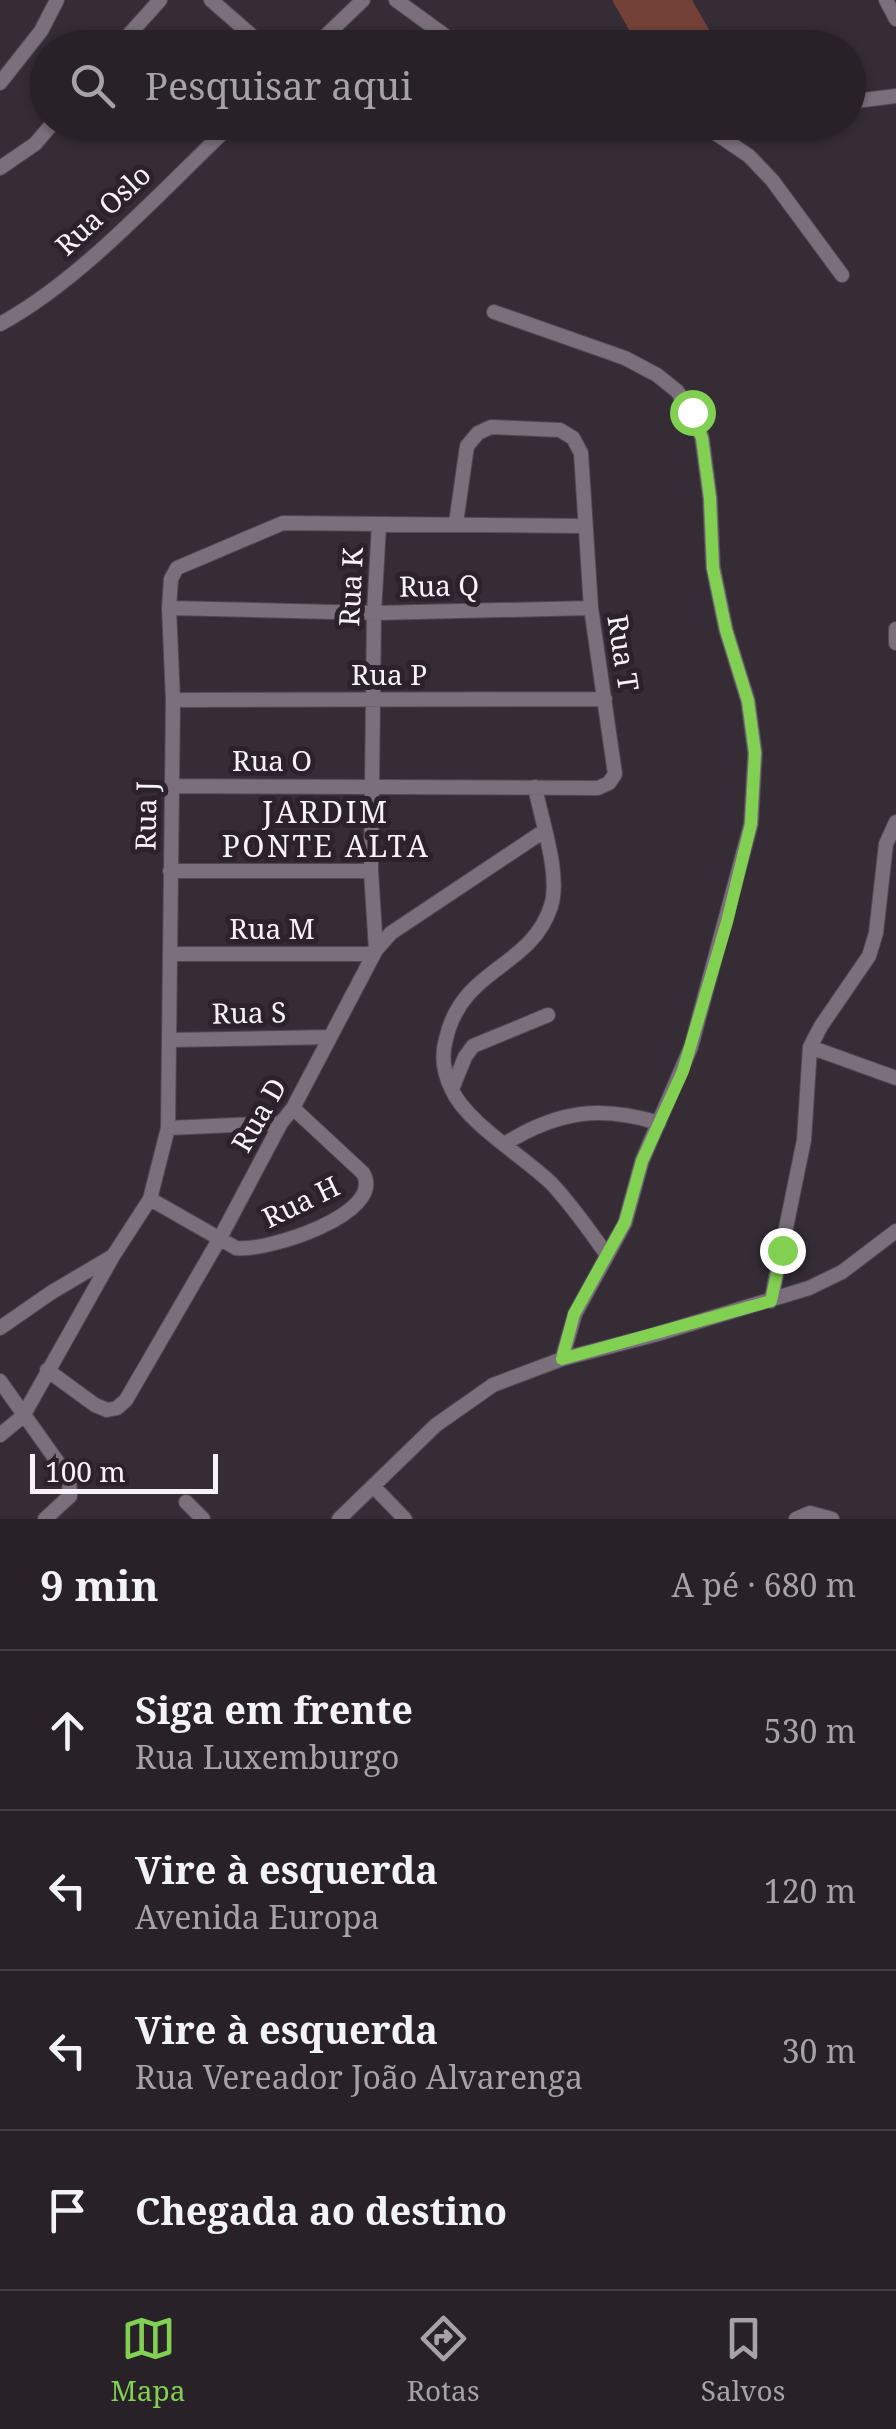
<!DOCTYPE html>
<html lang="pt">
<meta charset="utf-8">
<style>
body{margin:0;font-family:"Noto Serif",serif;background:#342e34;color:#f1f3f6}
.scale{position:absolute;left:30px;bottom:25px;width:188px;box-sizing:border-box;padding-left:10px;border:5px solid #f7f1f8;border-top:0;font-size:28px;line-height:35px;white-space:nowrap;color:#f7f1f8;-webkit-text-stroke:8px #2b222c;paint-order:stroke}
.stop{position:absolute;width:30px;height:30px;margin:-22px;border:8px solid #81d051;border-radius:50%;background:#fff}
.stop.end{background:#81d051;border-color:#fff;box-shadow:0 2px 10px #0008}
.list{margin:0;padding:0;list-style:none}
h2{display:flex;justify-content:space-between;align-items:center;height:130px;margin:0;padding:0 40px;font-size:42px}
h2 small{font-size:32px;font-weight:400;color:#a5a3a8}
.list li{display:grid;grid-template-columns:65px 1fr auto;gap:30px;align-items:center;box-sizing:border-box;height:160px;padding:0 40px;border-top:2px solid #443e45}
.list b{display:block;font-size:38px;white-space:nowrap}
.list p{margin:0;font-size:32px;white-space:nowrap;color:#a5a3a8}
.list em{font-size:32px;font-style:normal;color:#a5a3a8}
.icon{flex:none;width:55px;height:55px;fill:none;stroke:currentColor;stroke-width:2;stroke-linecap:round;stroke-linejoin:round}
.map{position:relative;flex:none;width:896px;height:1519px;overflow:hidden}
.search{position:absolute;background:#282128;box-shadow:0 2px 8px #0004;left:30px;right:30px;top:30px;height:110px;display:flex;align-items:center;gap:25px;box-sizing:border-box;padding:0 35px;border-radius:55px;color:#a5a3a8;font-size:38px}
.sheet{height:770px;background:#282128}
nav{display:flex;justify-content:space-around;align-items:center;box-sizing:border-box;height:140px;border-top:2px solid #443e45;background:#282128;font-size:28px;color:#a5a3a8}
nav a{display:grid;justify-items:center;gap:5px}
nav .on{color:#81d051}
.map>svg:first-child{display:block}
.green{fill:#734138}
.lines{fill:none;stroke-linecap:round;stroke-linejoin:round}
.minor-casing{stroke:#514952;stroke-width:16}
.minor{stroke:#7a6f7b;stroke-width:14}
.route{stroke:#81d051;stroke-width:12}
.labels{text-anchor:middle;stroke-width:10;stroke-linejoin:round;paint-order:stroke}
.street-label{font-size:28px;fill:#f7f1f8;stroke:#2b222c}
.neighbourhood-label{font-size:30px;letter-spacing:2.5px;fill:#f7f1f8;stroke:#2b222c}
</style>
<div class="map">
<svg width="896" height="1519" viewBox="0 0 896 1519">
<rect width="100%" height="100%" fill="#352c36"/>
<path class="green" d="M612,0h80l27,47h-80z"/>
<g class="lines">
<g class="minor-casing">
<path id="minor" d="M211,0l55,48
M396,0l66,48
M886,0l10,19
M117,48l43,-48
M313,48l50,-48
M0,83l41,-52 16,-31
M848,102l48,-6
M699,122l50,34 23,24 70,95
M0,168l35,-24 19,-22
M494,312l131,46 32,17 20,16 15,22 10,25 8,60 3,69 13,63 22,71 7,52 -4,71 -60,223 -49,114 -17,62 -50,91 -13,45
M0,324c83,-45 164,-136 234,-202
M169,608l205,5 217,-5
M896,629v14
M173,700l432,-1
M172,786l426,2 11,-5 6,-9 -24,-166 -10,-155 -8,-15 -13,-8 -69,-3 -13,6 -11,13 -11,77
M535,787c6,32 26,88 16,119 -20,63 -89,61 -105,133 -5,17 -2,35 6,51 15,33 71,66 99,93 21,22 38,47 56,72
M170,871h201
M376,950l-5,-79 3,-258 5,-88
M170,954h204
M170,1040l160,-3
M810,1047l86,31
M452,1089l13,-32 8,-11 75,-31
M168,1128l113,-5
M506,1143c52,-32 94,-38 153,-20
M150,1199l86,49c30,4 151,-34 127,-75l-70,-65
M771,1301l33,-161 6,-93 11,-21 48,-70 7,-23 10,-89 10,-22
M0,1328l52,-36 61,-36
M47,1370l48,35 12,5 10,-2 9,-8 94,-162 61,-115 12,-15 83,-158 15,-17 153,-102
M0,1381l69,97 1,18 -25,23
M0,1435l23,-19 90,-160 37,-57 18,-71 5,-428 -4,-92 2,-29 6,-11 106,-45 301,3
M373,1486l32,33
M186,1502l17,17
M339,1519l97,-94 57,-40 69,-26 92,-24 155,-47 33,-16 54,-41
M796,1519l14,-6 22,6"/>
</g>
<use href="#minor" class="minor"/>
</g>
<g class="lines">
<path class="route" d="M692,412l10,26 8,60 3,70 13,62 22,71 7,52 -4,71 -24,98 -44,149 -41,90 -17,61 -51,92 -12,45 209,-58 11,-51"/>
</g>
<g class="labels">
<g class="street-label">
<text transform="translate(103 210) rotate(-43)" y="10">Rua Oslo</text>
<text transform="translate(439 586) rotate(-1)" y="10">Rua Q</text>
<text transform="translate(351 587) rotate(-87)" y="10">Rua K</text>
<text transform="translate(623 653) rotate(81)" y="10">Rua T</text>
<text x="389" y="685">Rua P</text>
<text x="272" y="771">Rua O</text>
<text transform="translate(146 816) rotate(-89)" y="10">Rua J</text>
<text x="272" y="939">Rua M</text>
<text transform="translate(249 1013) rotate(-1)" y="10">Rua S</text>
<text transform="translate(259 1115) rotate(-60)" y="10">Rua D</text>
<text transform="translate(301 1202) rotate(-26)" y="10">Rua H</text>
</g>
<g class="neighbourhood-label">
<text x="326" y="823">JARDIM<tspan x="326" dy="34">PONTE ALTA</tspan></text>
</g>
</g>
</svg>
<div class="scale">100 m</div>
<div class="stop" style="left:692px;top:412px"></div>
<div class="stop end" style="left:782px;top:1250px"></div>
<div class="search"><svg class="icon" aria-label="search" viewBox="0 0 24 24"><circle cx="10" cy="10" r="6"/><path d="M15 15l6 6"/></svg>Pesquisar aqui</div>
</div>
<section class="sheet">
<h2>9 min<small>A pé · 680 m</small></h2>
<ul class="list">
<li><svg class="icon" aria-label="ahead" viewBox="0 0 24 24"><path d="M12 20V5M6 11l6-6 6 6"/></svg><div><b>Siga em frente</b><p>Rua Luxemburgo</p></div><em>530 m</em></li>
<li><svg class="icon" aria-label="left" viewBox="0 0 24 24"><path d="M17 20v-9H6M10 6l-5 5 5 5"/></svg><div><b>Vire à esquerda</b><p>Avenida Europa</p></div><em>120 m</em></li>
<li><svg class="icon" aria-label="left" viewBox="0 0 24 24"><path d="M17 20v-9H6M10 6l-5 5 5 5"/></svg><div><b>Vire à esquerda</b><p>Rua Vereador João Alvarenga</p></div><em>30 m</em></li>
<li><svg class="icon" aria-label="arrive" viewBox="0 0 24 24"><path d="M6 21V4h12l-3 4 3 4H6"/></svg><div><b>Chegada ao destino</b></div></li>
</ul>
</section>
<nav>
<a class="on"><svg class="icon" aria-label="map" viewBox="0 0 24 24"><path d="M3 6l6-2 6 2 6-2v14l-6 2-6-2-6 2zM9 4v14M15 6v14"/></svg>Mapa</a>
<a><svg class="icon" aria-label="directions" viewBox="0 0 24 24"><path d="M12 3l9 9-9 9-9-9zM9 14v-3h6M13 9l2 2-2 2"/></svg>Rotas</a>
<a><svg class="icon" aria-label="saved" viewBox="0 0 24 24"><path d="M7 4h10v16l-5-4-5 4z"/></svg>Salvos</a>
</nav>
